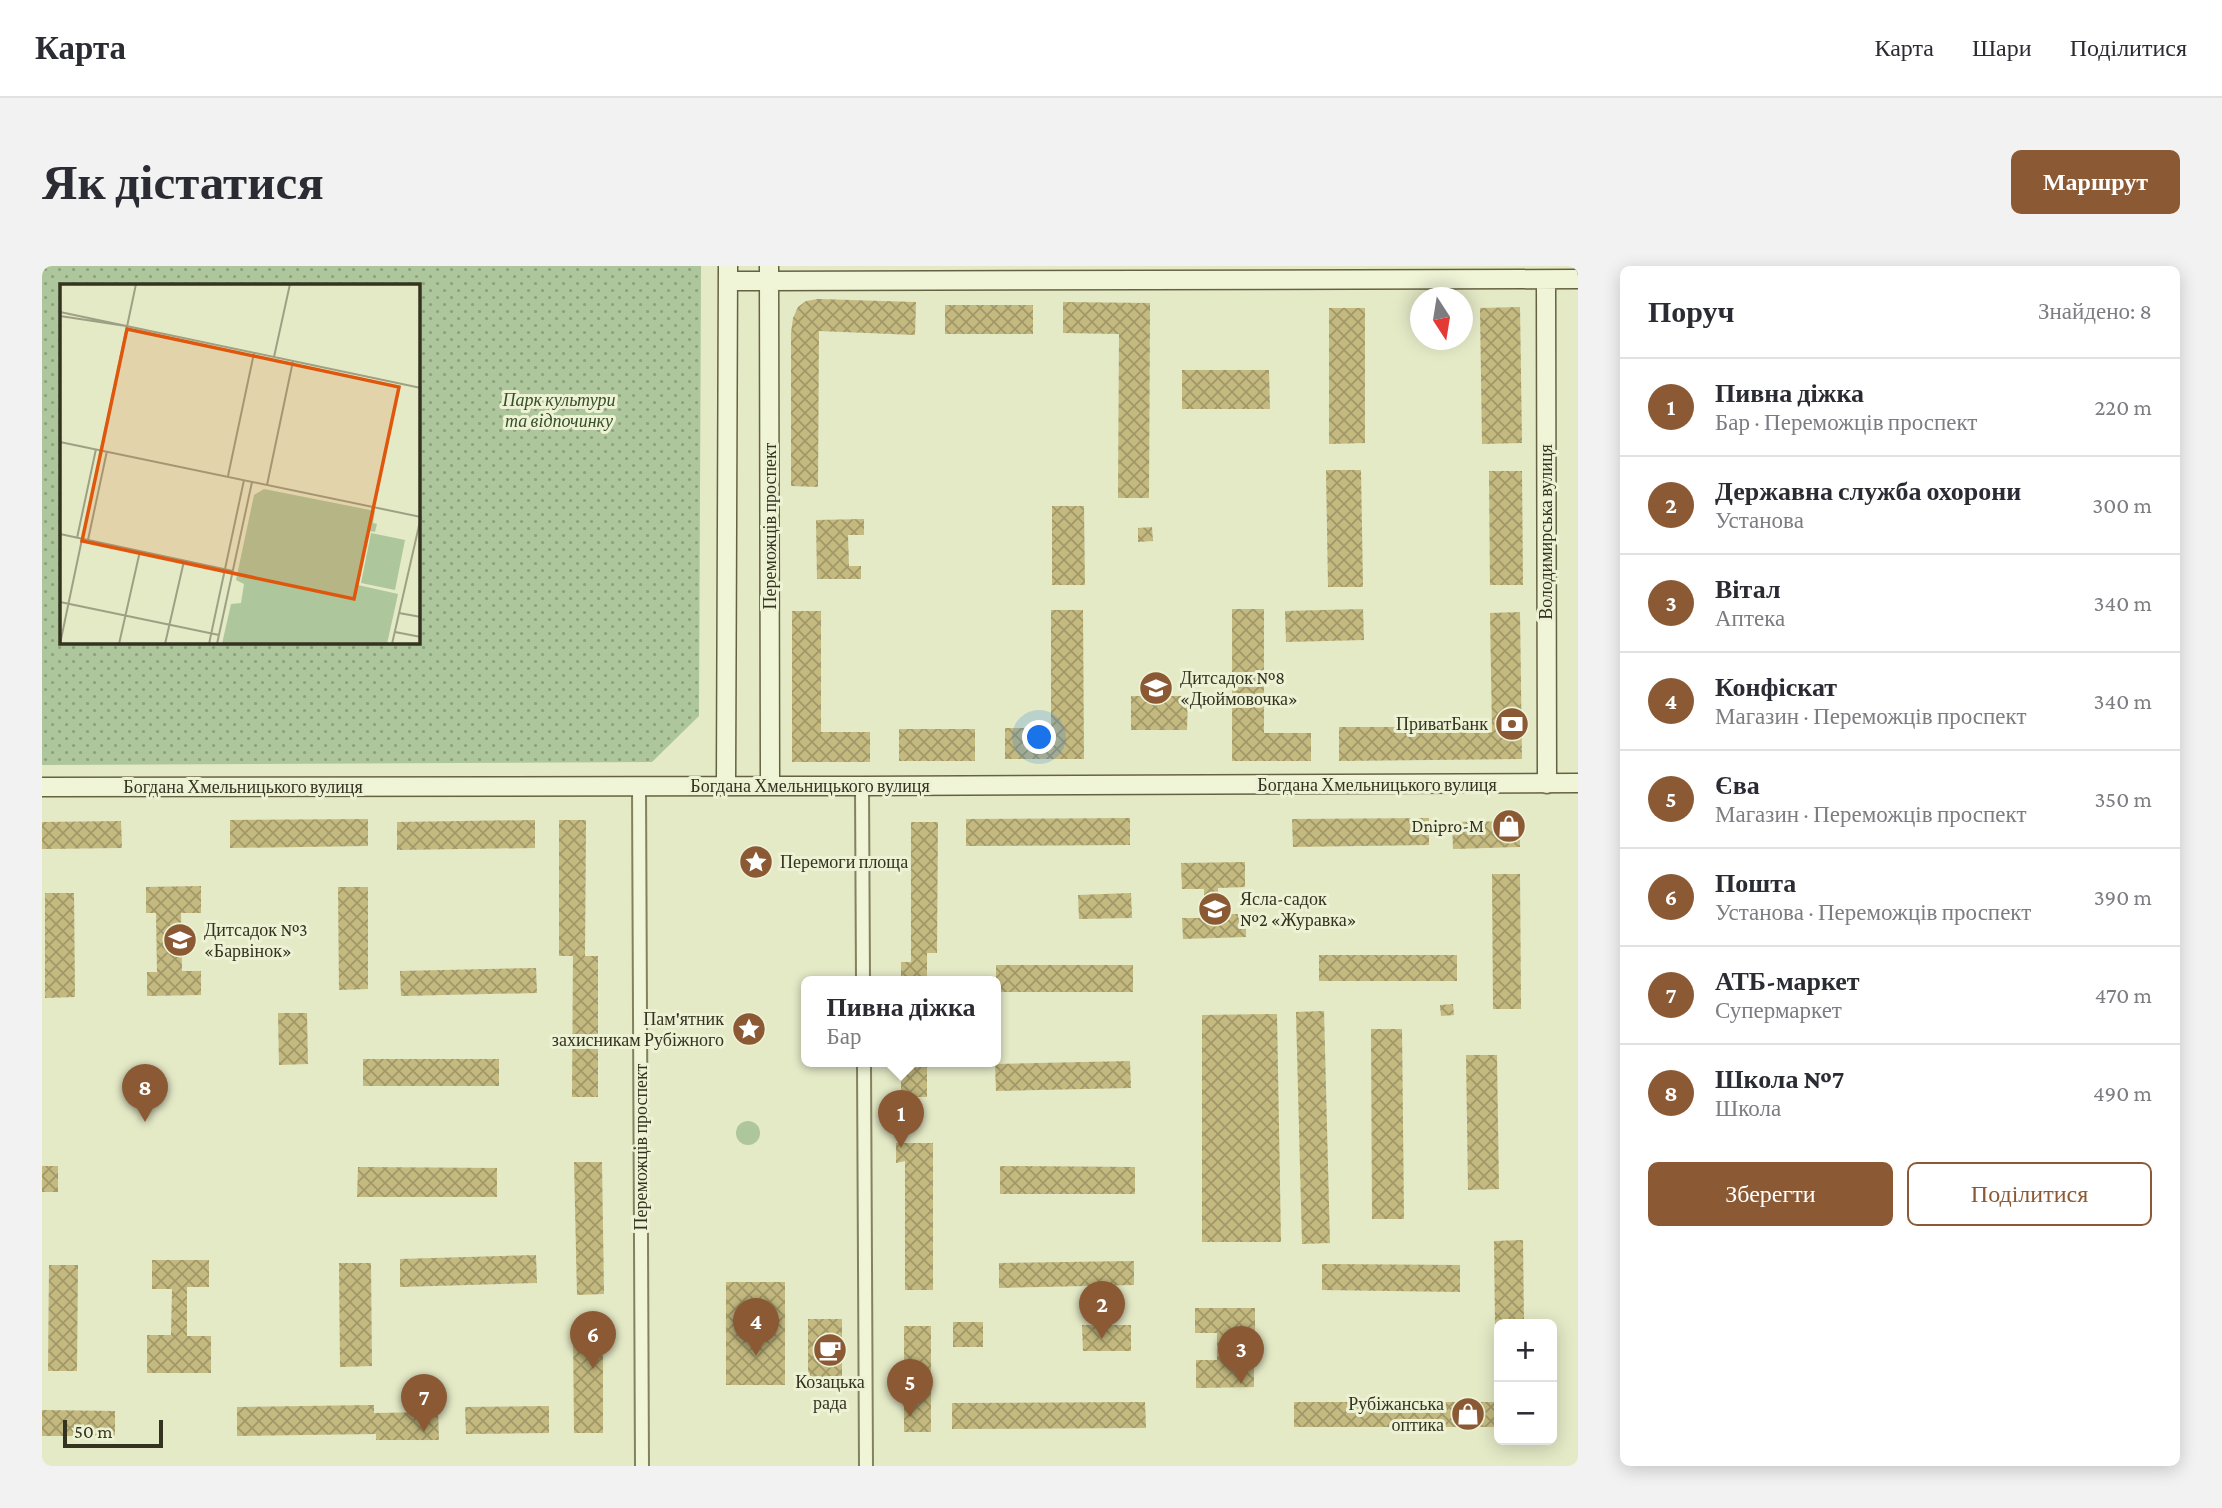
<!DOCTYPE html>
<html lang="uk">
<meta charset="utf-8">
<style>
body{margin:0;font-family:"Crimson Pro",serif;background:#f2f2f3;color:#2b2b33}
.controls{position:absolute;right:21px;bottom:21px;display:grid;overflow:hidden;border-radius:10px;box-shadow:0 4px 18px #0003}
.controls button{width:63px;height:63px;display:grid;place-items:center;padding:0;border:0;border-bottom:2px solid #e1e1e2;background:#fff;color:#2b2b33;font:35px sans-serif}
.compass{position:absolute;left:1368px;top:21px;width:63px;height:63px;border-radius:50%;background:#fff;box-shadow:0 4px 18px #0003;rotate:168deg}
.scale{position:absolute;left:21px;bottom:18px;width:100px;box-sizing:border-box;padding-left:7px;border:4px solid #343320;border-top:0;font-size:19px;line-height:24px;white-space:nowrap;color:#343320;-webkit-text-stroke:5px #edf2d5;paint-order:stroke}
.you{position:absolute;left:998px;top:472px;width:24px;height:24px;margin:-18px;border:5px solid #fff;border-radius:50%;background:#1a73e8;box-shadow:0 0 0 10px #1a73e833}
.badge{display:grid;place-items:center;width:46px;height:46px;border-radius:50%;background:#8b5a34;color:#fff;font-size:23px;font-weight:700}
.pin{position:absolute;translate:-50% -58px;filter:drop-shadow(0 2px 4px #0008)}
.pin::after{content:'';position:absolute;top:37px;width:24px;height:21px;background:inherit;clip-path:polygon(0 0,100% 0,50% 100%)}
.popup{position:absolute;left:759px;top:710px;width:200px;height:91px;box-sizing:border-box;display:grid;place-content:center;border-radius:10px;background:#fff;filter:drop-shadow(0 2px 5px #0005);font-size:23px;white-space:nowrap;color:#7c7c81}
.popup b{font-size:26px;color:#2b2b33}
.popup::after{content:'';position:absolute;left:50%;top:100%;margin-left:-14px;border:14px solid transparent;border-top-color:#fff}
.list{margin:0;padding:0;list-style:none}
h2{display:flex;justify-content:space-between;align-items:center;height:91px;margin:0;padding:0 28px;font-size:30px}
h2 small{font-size:23px;font-weight:400;color:#7c7c81}
.list li{display:grid;grid-template-columns:46px 1fr auto;gap:21px;align-items:center;box-sizing:border-box;height:98px;padding:0 28px;border-top:2px solid #e1e1e2}
.list b{display:block;font-size:26px;white-space:nowrap}
.list p{margin:0;font-size:23px;white-space:nowrap;color:#7c7c81}
.list em{font-size:23px;font-style:normal;color:#7c7c81}
.actions{display:flex;gap:14px;padding:21px 28px}
.actions a{flex:1;padding:16px 0;border:2px solid #8b5a34;border-radius:10px;text-align:center;font-size:24px;color:#8b5a34}
.actions .main{background:#8b5a34;color:#fff}
.map{position:relative;flex:none;width:1536px;height:1200px;overflow:hidden;border-radius:10px}
header{display:flex;align-items:center;gap:42px;box-sizing:border-box;height:98px;padding:0 35px;background:#fff;border-bottom:2px solid #e1e1e2}
header strong{font-size:33px}
nav{display:flex;gap:38px;margin-inline-start:auto;font-size:24px}
.intro{display:flex;align-items:center;justify-content:space-between;box-sizing:border-box;height:168px;padding:0 42px}
h1{margin:0;font-size:49px}
.button{padding:18px 32px;border-radius:10px;background:#8b5a34;color:#fff;font-size:24px;font-weight:700}
main{display:flex;gap:42px;padding:0 42px}
aside{flex:1;background:#fff;border-radius:10px;box-shadow:0 4px 18px #0003}
.map>svg:first-child{display:block}
.grass{fill:#aec69b}
.park{fill:url(#park-dots);fill-rule:evenodd}
.building{fill:url(#building-cross-hatch)}
.lines{fill:none;stroke-linecap:round;stroke-linejoin:round}
.street-casing{stroke:#83825e;stroke-width:16}
.secondary-casing{stroke:#656241;stroke-width:21}
.street{stroke:#f1f5d8;stroke-width:12}
.secondary{stroke:#f1f5d8;stroke-width:18}
.labels{text-anchor:middle;stroke-width:6;stroke-linejoin:round;paint-order:stroke}
.park-label{font-size:18px;font-style:italic;fill:#344f29;stroke:#edf2d5}
.street-label{font-size:18px;fill:#343320;stroke:#edf2d5}
.poi-label{font-size:18px;fill:#343320;stroke:#edf2d5;text-anchor:start}
.inset-road{fill:none;stroke:#9ea084;stroke-width:2}
.view{fill:#df570d;fill-opacity:0.15;stroke:#df570d;stroke-width:3.5}
.inset-edge{fill:none;stroke:#343320;stroke-width:3.5}
</style>
<header>
<strong>Карта</strong>
<nav><a>Карта</a><a>Шари</a><a>Поділитися</a></nav>
</header>
<div class="intro"><h1>Як дістатися</h1><a class="button">Маршрут</a></div>
<main>
<div class="map">
<svg width="1536" height="1200" viewBox="0 0 1536 1200">
<defs>
<pattern id="park-dots" width="8" height="8" patternUnits="userSpaceOnUse" patternTransform="scale(1.75)"><rect width="8" height="8" fill="#aec69b"/><path d="M2 2h.1M6 6h.1" fill="none" stroke="#8ea17e" stroke-width="1.8" stroke-linecap="round"/></pattern>
<pattern id="building-cross-hatch" width="8" height="8" patternUnits="userSpaceOnUse" patternTransform="scale(1.75)"><rect width="8" height="8" fill="#c4ba80"/><path d="M0 0l8 8M0 8l8-8" fill="none" stroke="#a09868"/></pattern>
</defs>
<rect width="100%" height="100%" fill="#e4e9c6"/>
<path class="grass" d="M694 867a12 12 0 1 1 24 0a12 12 0 1 1-24 0Z"/>
<path class="park" d="M0,0h659l-2,450 -47,46 -610,3zM19,19h357v357h-357z"/>
<path class="building" d="M776,33l98,3 -1,33 -96,-4 -1,156 -27,-1v-153l2,-15 5,-11 8,-6z
M1021,36l87,1 -1,195h-31l1,-164 -56,-1z
M903,39h88v29h-88z
M1478,41l2,136 -40,1 -2,-136z
M1287,42h36v135l-36,1z
M1140,104h87l1,39h-88z
M1284,204h35l2,117h-35z
M1447,205h33l1,114h-33z
M1010,240h32l1,79h-33z
M822,253v16h-16l1,31h12v13h-44l-1,-59z
M1110,261l1,14 -15,1v-14z
M1190,343h32v124h47v28h-79z
M1321,343l1,31 -78,2 -1,-31z
M1009,344h32l1,149h-79v-31h46z
M750,345h29v121h49v30h-78z
M1478,346l2,147 -183,2v-34h78v6l75,-1 -2,-119z
M1089,430h57l-1,34h-56z
M857,463h76v32h-76z
M1088,552v27l-164,1v-27z
M1387,552v27l-136,2 -1,-28z
M326,553v27l-138,2v-28z
M493,554v28l-138,2v-28z
M517,554h27l-1,136h13v141h-26l1,-141h-14z
M79,555l1,27 -80,1v-27z
M1478,555v26l-67,2 -1,-27z
M869,556h27l-1,131h-10v29h-26v-20h10z
M1203,596v25l-27,1v26h28v23l-63,2 -1,-21h22v-29h-22l-1,-26z
M1450,608h28l1,135h-28z
M159,620v27h-20l1,58h19v24l-54,1v-24h10l-1,-59h-10v-26z
M296,621h30v102l-29,1z
M3,627h29l1,104 -30,1z
M1089,627l1,25 -53,1 -1,-24z
M1277,689h138v26h-138z
M954,699h137v27h-137z
M494,702l1,25 -136,3 -1,-25z
M1411,738l1,11 -13,1 -1,-11z
M1282,745l6,232 -28,1 -6,-232z
M236,747h29l1,51 -29,1z
M1235,748l4,228h-79v-227z
M1329,763h31l2,190h-32z
M1424,789h31l2,134 -31,1z
M321,793h136v27h-136z
M1088,795l1,27 -135,3 -1,-27z
M859,796h26v35h-10v20h-16z
M854,877h37v147h-28v-129l-9,2z
M532,896h28l2,132 -27,1z
M0,900h16v26h-16z
M958,900l135,1v27h-135z
M316,901l139,1v29h-140z
M1481,974l1,84h-29l-1,-83z
M494,989l1,28 -137,4v-28z
M110,994h57v27h-22v49h24v37h-64v-38h24l1,-46h-20z
M1092,995v24l-135,3v-25z
M297,997h32l1,103 -32,1z
M1280,998l138,1v27l-138,-2z
M7,999h29l-1,106h-29z
M684,1016h59v103h-59z
M1153,1042h60v25h-27l1,26h25v28l-58,1v-28h21v-27h-22z
M766,1053h34v64h-34z
M911,1056h30v25h-30z
M1040,1059h49v26h-48z
M862,1060h27v106h-27z
M531,1064h30v103h-29z
M1103,1136l1,26 -194,1v-26z
M1252,1136h205v25h-205z
M332,1139v8l64,-1 1,28h-63v-6l-139,2v-29z
M507,1140v27l-83,1 -1,-27z
M0,1144l73,1v25h-73z"/>
<g class="lines">
<g class="street-casing">
<path id="street" d="M820,520l1,196
M597,521l3,679
M822,796l2,404"/>
</g>
<g class="secondary-casing">
<path id="secondary" d="M727,0l1,520
M1504,14l1,504
M686,15l850,-2
M684,519l2,-519
M0,521l820,-1 716,-3"/>
</g>
<use href="#street" class="street"/>
<use href="#secondary" class="secondary"/>
</g>
<defs>
<g id="school-disc" transform="scale(1.75)"><circle r="9.5" fill="#8b5a34" stroke="#edf2d5"/><path d="M0-5L7-2L0 1L-7-2ZM-4 1L0 2.5L4 1V4Q0 6-4 4Z" fill="#fff"/></g>
<g id="bank-disc" transform="scale(1.75)"><circle r="9.5" fill="#8b5a34" stroke="#edf2d5"/><path d="M-6-4H6V4H-6ZM0-2.3a2.3 2.3 0 1 0 0 4.6a2.3 2.3 0 1 0 0-4.6Z" fill="#fff"/></g>
<g id="shop-disc" transform="scale(1.75)"><circle r="9.5" fill="#8b5a34" stroke="#edf2d5"/><path d="M-5-2.5h2.3a2.7 3.5 0 0 1 5.4 0H5L5.5 6h-11ZM-1.5-2.5h3a1.5 2.3 0 0 0-3 0Z" fill="#fff"/></g>
<g id="sight-disc" transform="scale(1.75)"><circle r="9.5" fill="#8b5a34" stroke="#edf2d5"/><path d="M0-6L1.8-2.2L6-1.7L2.9 1.2L3.7 5.4L0 3.3L-3.7 5.4L-2.9 1.2L-6-1.7L-1.8-2.2Z" fill="#fff"/></g>
<g id="cafe-disc" transform="scale(1.75)"><circle r="9.5" fill="#8b5a34" stroke="#edf2d5"/><path d="M-5.5-4.5H6V0H3Q3 3.5 0 3.5H-2.5Q-5.5 3.5-5.5 0ZM3-3.2v2h1.7v-2ZM-6 4.5H4V6H-6Z" fill="#fff"/></g>
</defs>
<g fill-rule="evenodd">
<use href="#school-disc" x="1114" y="422"/>
<use href="#bank-disc" x="1470" y="458"/>
<use href="#shop-disc" x="1467" y="560"/>
<use href="#sight-disc" x="714" y="596"/>
<use href="#school-disc" x="1173" y="643"/>
<use href="#school-disc" x="138" y="674"/>
<use href="#sight-disc" x="707" y="763"/>
<use href="#cafe-disc" x="788" y="1084"/>
<use href="#shop-disc" x="1426" y="1148"/>
</g>
<g class="labels">
<g class="park-label">
<text x="517" y="140">Парк культури<tspan x="517" dy="21">та відпочинку</tspan></text>
</g>
<g class="street-label">
<text transform="translate(728 260) rotate(-90)" y="6">Переможців проспект</text>
<text transform="translate(1504 266) rotate(-90)" y="6">Володимирська вулиця</text>
<text x="1335" y="525">Богдана Хмельницького вулиця</text>
<text x="768" y="526">Богдана Хмельницького вулиця</text>
<text x="201" y="527">Богдана Хмельницького вулиця</text>
<text transform="translate(599 881) rotate(-90)" y="6">Переможців проспект</text>
</g>
<g class="poi-label">
<text x="1138" y="418">Дитсадок №8<tspan x="1138" dy="21">«Дюймовочка»</tspan></text>
<text x="1446" y="464" text-anchor="end">ПриватБанк</text>
<text x="1442" y="566" text-anchor="end">Dnipro-M</text>
<text x="738" y="602">Перемоги площа</text>
<text x="1198" y="639">Ясла-садок<tspan x="1198" dy="21">№2 «Журавка»</tspan></text>
<text x="162" y="670">Дитсадок №3<tspan x="162" dy="21">«Барвінок»</tspan></text>
<text x="682" y="759" text-anchor="end">Пам'ятник<tspan x="682" dy="21">захисникам Рубіжного</tspan></text>
<text x="788" y="1122" text-anchor="middle">Козацька<tspan x="788" dy="21">рада</tspan></text>
<text x="1402" y="1144" text-anchor="end">Рубіжанська<tspan x="1402" dy="21">оптика</tspan></text>
</g>
</g>
<g transform="translate(18 18)">
<rect width="360" height="360" fill="#e4e9c6"/>
<path d="M311,249l34,7 -10,50 -34,-7z" fill="#aec69b"/>
<path d="M204,205l111,22 -2,12 4,1 -2,8 -6,-1 -11,54 40,9 -11,50h-165l9,-40 10,-1 3,-19 -8,-4 18,-85z" fill="#aec69b"/>
<path class="inset-road" d="M0,28l361,76M0,32l66,10M214,73l16,-73M0,158l361,75 -29,127M41,166l35,-166M168,192l26,-123M207,201l26,-124M0,250l173,37M17,254l19,-89M28,256l19,-89M0,318l159,33M339,329l22,4M335,348l26,5M0,360l22,-105M59,360l21,-93M105,360l19,-83M149,360l35,-164M157,360l35,-162"/>
<path class="view" d="M67,45l272,58 -45,212 -272,-58z"/>
<rect width="360" height="360" class="inset-edge"/>
</g>
</svg>
<div class="controls">
<button>+</button>
<button>−</button>
</div>
<svg class="compass" viewBox="-18 -18 36 36"><path d="M0-13l5 13h-10z" fill="#e53935"/><path d="M0 13l5-13h-10z" fill="#7c7c81"/></svg>
<div class="scale">50 m</div>
<div class="you"></div>
<div class="pin badge" style="left:859px;top:882px">1</div>
<div class="popup"><b>Пивна діжка</b>Бар</div>
<div class="pin badge" style="left:1060px;top:1073px">2</div>
<div class="pin badge" style="left:1199px;top:1118px">3</div>
<div class="pin badge" style="left:714px;top:1090px">4</div>
<div class="pin badge" style="left:868px;top:1151px">5</div>
<div class="pin badge" style="left:551px;top:1103px">6</div>
<div class="pin badge" style="left:382px;top:1166px">7</div>
<div class="pin badge" style="left:103px;top:856px">8</div>
</div>
<aside>
<h2>Поруч<small>Знайдено: 8</small></h2>
<ul class="list">
<li><span class="badge">1</span><div><b>Пивна діжка</b><p>Бар · Переможців проспект</p></div><em>220 m</em></li>
<li><span class="badge">2</span><div><b>Державна служба охорони</b><p>Установа</p></div><em>300 m</em></li>
<li><span class="badge">3</span><div><b>Вітал</b><p>Аптека</p></div><em>340 m</em></li>
<li><span class="badge">4</span><div><b>Конфіскат</b><p>Магазин · Переможців проспект</p></div><em>340 m</em></li>
<li><span class="badge">5</span><div><b>Єва</b><p>Магазин · Переможців проспект</p></div><em>350 m</em></li>
<li><span class="badge">6</span><div><b>Пошта</b><p>Установа · Переможців проспект</p></div><em>390 m</em></li>
<li><span class="badge">7</span><div><b>АТБ-маркет</b><p>Супермаркет</p></div><em>470 m</em></li>
<li><span class="badge">8</span><div><b>Школа №7</b><p>Школа</p></div><em>490 m</em></li>
</ul>
<div class="actions"><a class="main">Зберегти</a><a>Поділитися</a></div>
</aside>
</main>
